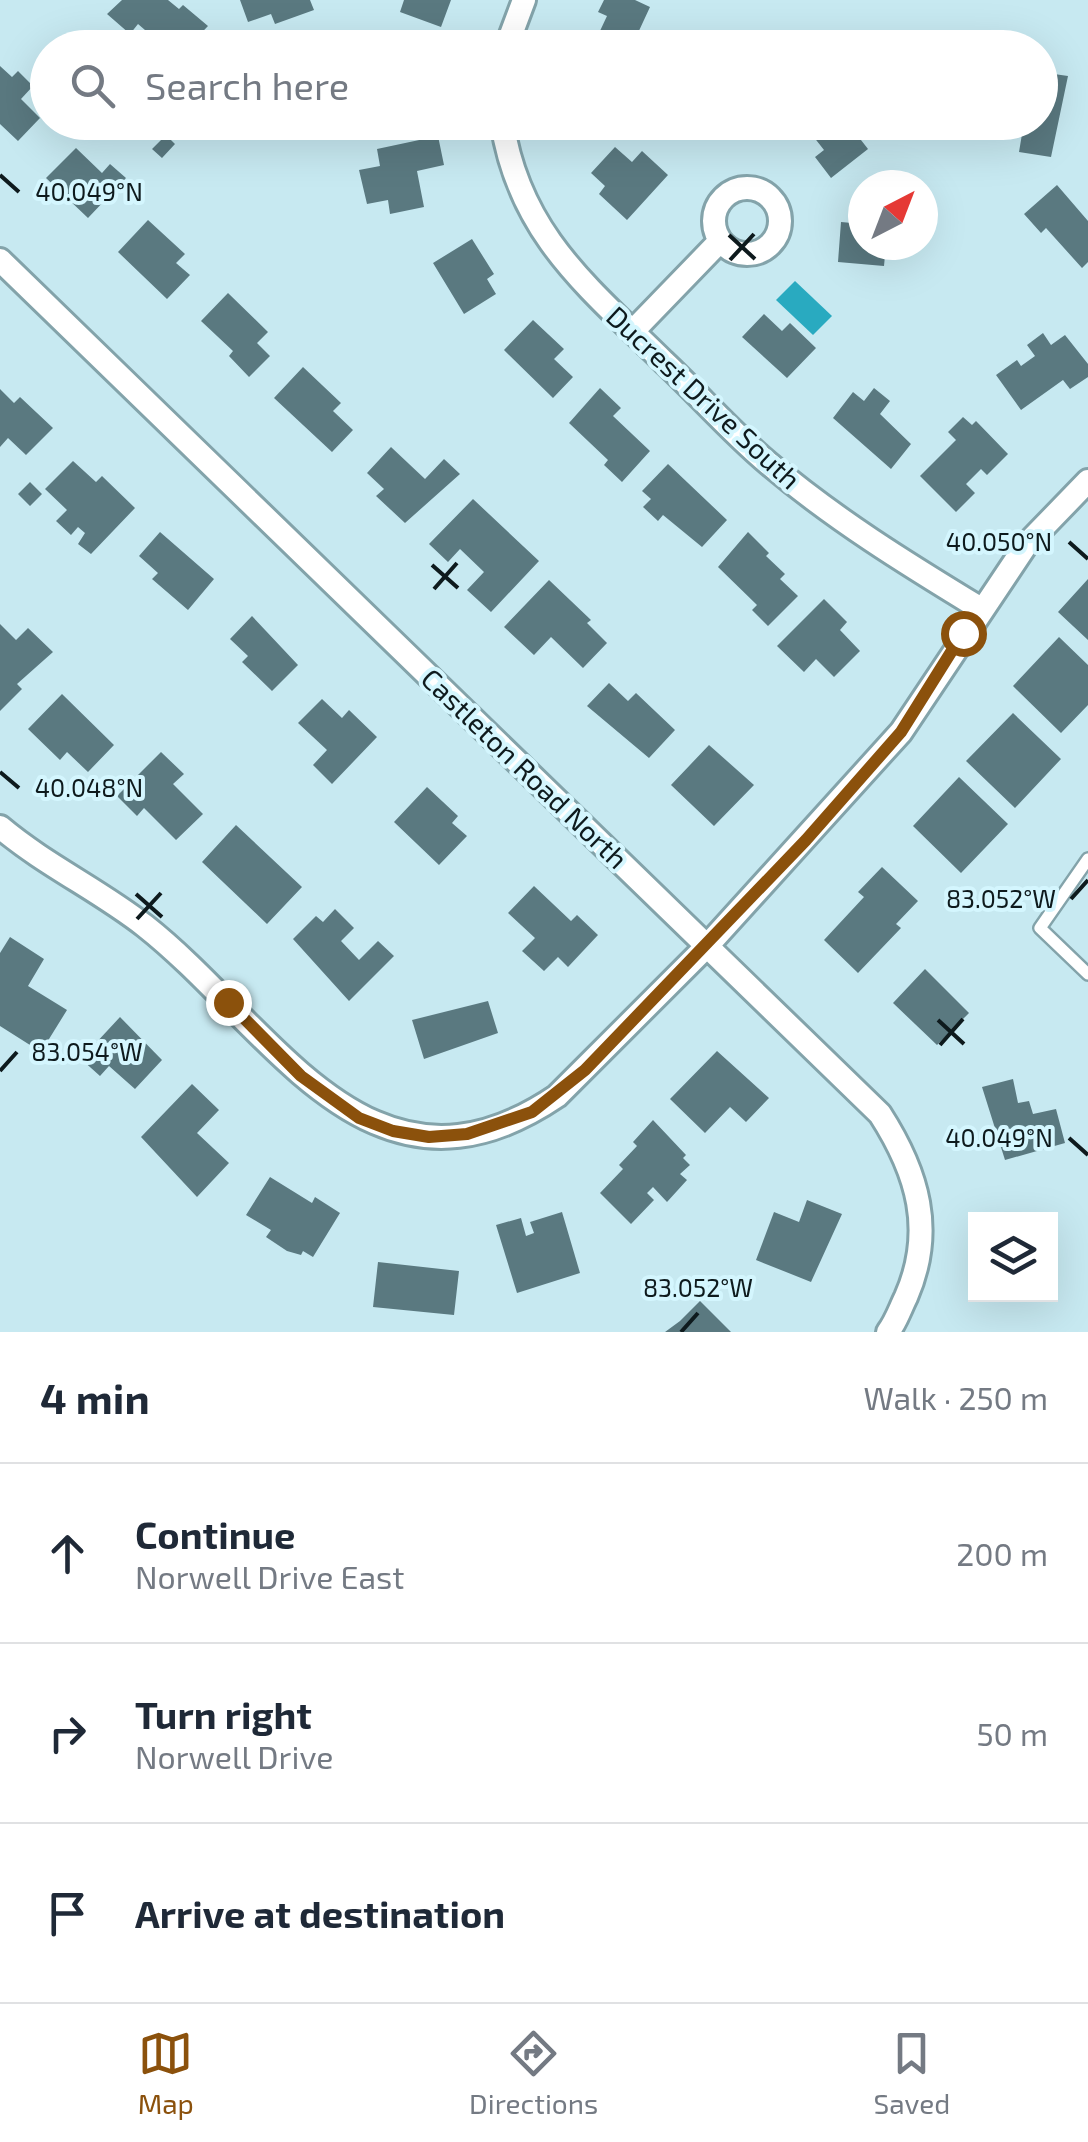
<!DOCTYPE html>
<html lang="en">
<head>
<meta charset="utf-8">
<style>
	body { margin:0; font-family:"Exo 2",sans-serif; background:#f2f2f3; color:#1f2937 }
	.controls { position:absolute; right:30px; bottom:30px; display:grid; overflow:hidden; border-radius:0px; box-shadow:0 10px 40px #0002 }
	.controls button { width:90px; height:90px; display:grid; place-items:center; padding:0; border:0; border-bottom:2px solid #e0e1e3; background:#fff; color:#1f2937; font:50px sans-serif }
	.compass { position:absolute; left:848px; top:170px; width:90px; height:90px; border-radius:50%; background:#fff; box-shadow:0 10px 40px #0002; rotate:42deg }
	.stop { position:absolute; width:30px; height:30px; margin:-22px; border:8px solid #8b510c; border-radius:50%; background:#fff }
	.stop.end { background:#8b510c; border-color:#fff; box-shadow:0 2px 10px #0008 }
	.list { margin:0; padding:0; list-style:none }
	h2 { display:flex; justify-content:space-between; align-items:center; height:130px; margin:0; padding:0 40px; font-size:42px }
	h2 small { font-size:32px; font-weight:400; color:#747a83 }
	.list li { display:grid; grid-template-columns:65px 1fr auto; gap:30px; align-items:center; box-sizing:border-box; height:180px; padding:0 40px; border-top:2px solid #e0e1e3 }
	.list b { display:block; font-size:38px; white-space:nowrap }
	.list p { margin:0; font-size:32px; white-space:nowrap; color:#747a83 }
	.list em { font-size:32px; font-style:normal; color:#747a83 }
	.icon { flex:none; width:55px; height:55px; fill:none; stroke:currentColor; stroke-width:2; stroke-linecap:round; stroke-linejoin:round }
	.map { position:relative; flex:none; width:1088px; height:1332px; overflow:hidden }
	.search { position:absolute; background:#fff; box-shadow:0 10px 40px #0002; left:30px; right:30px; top:30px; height:110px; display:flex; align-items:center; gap:25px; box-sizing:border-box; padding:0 35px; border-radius:55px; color:#747a83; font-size:38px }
	.sheet { height:670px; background:#fff }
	nav { display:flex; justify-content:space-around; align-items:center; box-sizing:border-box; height:140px; border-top:2px solid #e0e1e3; background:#fff; font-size:28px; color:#747a83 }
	nav a { display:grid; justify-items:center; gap:5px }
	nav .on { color:#8b510c }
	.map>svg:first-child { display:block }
</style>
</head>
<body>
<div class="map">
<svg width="1088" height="1332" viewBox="0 0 1088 1332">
	<rect width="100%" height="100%" fill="#c7e9f1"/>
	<path fill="#29aac0" d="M795,281l37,35 -19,19 -37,-35z"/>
	<path fill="#5a7980" d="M122,0h46l11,9 4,-4 25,21 -21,22h-21l-28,-24 -8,10 -23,-20z
		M240,0h70l4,10 -39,14 -4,-10 -23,8z
		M404,0h47l-10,27 -41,-15z
		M604,0h31l15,7 -19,41h-39l15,-32 -9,-4z
		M0,66l12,11 6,-6 15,15 -12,13 19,19 -22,23 -18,-17z
		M1040,72l28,4 -17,81 -32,-5 5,-30h16z
		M802,122h45l21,27 -37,29 -16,-21 9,-7z
		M166,135l9,9 -13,14 -10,-9z
		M438,136l6,29 -27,6 7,36 -34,7 -2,-14 -21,4 -8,-34 21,-4 -3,-17z
		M615,147l17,15 10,-11 26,24 -41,45 -28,-26 6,-8 -14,-13z
		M76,148l26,25 8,-9 16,14 -38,40 -42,-40z
		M1057,185l31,36v41l-6,6 -36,-40 -5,5 -17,-19z
		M854,203l9,1v41h23l-2,21 -46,-4 3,-40 11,1z
		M148,220l37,34 -9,9 14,12 -23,24 -49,-47z
		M472,239l22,35 -7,5 9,15 -32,20 -31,-51z
		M228,293l40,39 -11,11 13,13 -21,21 -20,-21 4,-5 -32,-30z
		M764,314l18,17 8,-8 26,25 -29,30 -45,-41z
		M533,320l31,29 -10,10 19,18 -20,21 -49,-48z
		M1043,333l8,12 14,-10 23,29v13l-18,12 -7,-9 -42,30 -25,-35 21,-15 4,6 14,-10 -8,-11z
		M303,367l38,36 -8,8 20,19 -21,22 -58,-54z
		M600,388l21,20 -8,8 37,35 -28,31 -18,-17 4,-5 -39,-37z
		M874,388l16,13 -10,13 31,30 -20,25 -58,-51 20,-26 11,9z
		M0,389l14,14 6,-6 33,31 -27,27 -18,-17 -8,9z
		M963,417l9,8 4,-4 32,33 -21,21 -6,-6 -15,15 9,9 -19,19 -36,-36 36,-36 -8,-8z
		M391,447l34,32 19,-20 16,15 -55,49 -29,-27 8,-7 -17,-16z
		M73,461l23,21 6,-6 33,32 -44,46 -13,-10 7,-11 -7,-6 -7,8 -15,-14 11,-11 -22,-21z
		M668,464l59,56 -25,27 -39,-32 -5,6 -15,-14 8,-8 -9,-8z
		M30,482l12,12 -12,12 -12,-12z
		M473,499l66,62 -48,51 -24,-22 17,-18 -24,-23 -12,13 -19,-18z
		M160,532l54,47 -26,31 -36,-31 6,-6 -19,-17z
		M748,532l21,21 -3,3 19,18 -5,5 18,17 -30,30 -16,-16 5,-5 -39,-38z
		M1088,579v61l-30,-28z
		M549,580l42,40 -4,3 20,20 -24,25 -32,-31 -17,18 -30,-28z
		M824,599l23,23 -7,8 20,21 -26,26 -18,-18 -12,13 -27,-26z
		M252,616l46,49 -26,26 -30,-29 6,-6 -18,-17z
		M0,624l16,16 12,-12 25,24 -36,32 5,5 -22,22z
		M1059,637l29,28v40l-27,28 -48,-47z
		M609,683l19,18 8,-8 39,37 -26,28 -62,-52z
		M62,694l52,51 -26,27 -21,-20 -7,8 -32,-31z
		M322,699l20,19 7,-8 28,27 -45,47 -19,-19 14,-15 -29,-27z
		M1013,713l48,46 -46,49 -49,-47z
		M709,745l45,40 -40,41 -43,-41z
		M161,752l23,22 -11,10 30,30 -27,26 -32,-32 -7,8 -20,-20z
		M959,777l49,47 -47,49 -48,-47z
		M427,787l31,29 -6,7 15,13 -28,29 -45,-43z
		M236,825l66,62 -35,37 -65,-62z
		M882,867l36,34 -22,23 5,4 -43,45 -34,-33 40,-43 -6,-5z
		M534,886l37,35 6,-6 21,20 -30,32 -10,-10 -14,14 -22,-20 13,-13 -27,-25z
		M335,909l19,19 -13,13 18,19 19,-19 16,15 -45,45 -56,-62 23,-23 7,6z
		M10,937l34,22 -16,27 39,24 -26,42 -41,-26v-73z
		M925,969l44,44 -32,32 -44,-42z
		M488,1001l10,32 -74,26 -12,-39z
		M120,1017l42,43 -27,29 -26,-23 -9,10 -19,-17z
		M717,1051l52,47 -23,24 -16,-15 -25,26 -35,-34z
		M1013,1079l5,24 11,-2 4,13 23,-5 9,34 -60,17 -23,-73z
		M192,1084l27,26 -22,23 32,30 -32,34 -56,-60z
		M653,1120l33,35 -3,3 7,7 -10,9 7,6 -20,22 -14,-15 -6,6 7,7 -23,24 -31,-31 23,-24 -4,-4 18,-19 -4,-4z
		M270,1177l42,26 3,-6 25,16 -27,44 -10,-6 -2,4 -14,-4 -21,-14 5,-7 -25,-15z
		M807,1200l35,14 -31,68 -55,-22 18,-48 25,10z
		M562,1212l18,61 -63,20 -21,-68 25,-7 5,18 8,-3 -4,-11z
		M378,1262l81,9 -5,44 -81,-8z
		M700,1301l31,31h-66l15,-11z"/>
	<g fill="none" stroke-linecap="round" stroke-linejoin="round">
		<defs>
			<path id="lane" d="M1088,859l-48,69 48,46"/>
			<path id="street" d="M506,48l18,-48
				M502,122c17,112 86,165 162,240 35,33 67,70 104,101 66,56 139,101 213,146
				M714 221a33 33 0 1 1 66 0a33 33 0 1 1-66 0Z
				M0,260l880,854c38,59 55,117 26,183 -6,12 -10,25 -18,35
				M633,331l87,-90
				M0,827c45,38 99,63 145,99 127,100 226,296 412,170l150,-150 194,-214 125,-187 62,-64"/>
		</defs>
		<use href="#lane" stroke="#83a3aa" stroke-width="16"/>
		<use href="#street" stroke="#83a3aa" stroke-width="28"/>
		<use href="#lane" stroke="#fff" stroke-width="11"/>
		<use href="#street" stroke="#fff" stroke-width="22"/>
	</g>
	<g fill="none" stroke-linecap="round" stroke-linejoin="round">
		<path stroke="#8b510c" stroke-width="12" d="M228,1002l73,74 58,42 34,13 36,6 38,-3 65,-22 53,-42 221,-230 95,-108 62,-99"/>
	</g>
	<path fill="none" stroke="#0e1a1d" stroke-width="4" d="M0,175l19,17M729,235l26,24M730,260l24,-26M1069,542l19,17M432,565l26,23M434,589l23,-26M0,772l19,16M136,894l26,23M1071,899l17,-19M137,919l24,-26M938,1020l26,24M940,1045l23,-26M0,1071l17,-19M1069,1138l19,17M681,1332l17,-19"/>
	<g text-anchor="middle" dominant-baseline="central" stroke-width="8" stroke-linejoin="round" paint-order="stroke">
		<g font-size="28" fill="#0e1a1d" stroke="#d4f6fe">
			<text transform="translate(704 397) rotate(43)">Ducrest Drive South</text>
			<text transform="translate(525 768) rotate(44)">Castleton Road North</text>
		</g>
	</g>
	<g font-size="25" text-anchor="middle" fill="#0e1a1d" stroke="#d4f6fe" stroke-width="8" stroke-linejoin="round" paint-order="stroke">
		<text x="89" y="201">40.049°N</text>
		<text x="999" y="551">40.050°N</text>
		<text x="89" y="797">40.048°N</text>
		<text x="1001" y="908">83.052°W</text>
		<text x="87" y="1061">83.054°W</text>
		<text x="999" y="1147">40.049°N</text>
		<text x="698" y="1297">83.052°W</text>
	</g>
</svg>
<div class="controls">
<button><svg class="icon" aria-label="layers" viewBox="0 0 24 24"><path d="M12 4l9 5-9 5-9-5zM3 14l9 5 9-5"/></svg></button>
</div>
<svg class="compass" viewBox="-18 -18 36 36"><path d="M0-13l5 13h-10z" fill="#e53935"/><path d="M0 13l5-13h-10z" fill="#747a83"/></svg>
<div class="stop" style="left:963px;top:633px"></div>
<div class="stop end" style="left:228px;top:1002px"></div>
<div class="search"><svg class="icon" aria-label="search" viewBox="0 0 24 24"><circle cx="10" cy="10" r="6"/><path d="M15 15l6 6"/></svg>Search here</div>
</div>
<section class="sheet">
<h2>4 min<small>Walk · 250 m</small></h2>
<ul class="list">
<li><svg class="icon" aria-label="ahead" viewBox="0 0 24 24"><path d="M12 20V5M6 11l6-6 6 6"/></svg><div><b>Continue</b><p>Norwell Drive East</p></div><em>200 m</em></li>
<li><svg class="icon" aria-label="right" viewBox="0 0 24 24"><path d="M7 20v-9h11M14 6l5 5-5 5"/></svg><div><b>Turn right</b><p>Norwell Drive</p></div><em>50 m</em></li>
<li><svg class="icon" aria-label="arrive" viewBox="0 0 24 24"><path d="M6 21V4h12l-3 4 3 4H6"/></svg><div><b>Arrive at destination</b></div></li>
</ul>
</section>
<nav>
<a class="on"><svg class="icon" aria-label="map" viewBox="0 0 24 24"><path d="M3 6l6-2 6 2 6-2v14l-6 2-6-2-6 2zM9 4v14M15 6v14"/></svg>Map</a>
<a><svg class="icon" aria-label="directions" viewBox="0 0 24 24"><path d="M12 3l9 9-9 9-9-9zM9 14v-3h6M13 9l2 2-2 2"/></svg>Directions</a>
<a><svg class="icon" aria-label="saved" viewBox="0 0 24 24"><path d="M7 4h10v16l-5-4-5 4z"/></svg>Saved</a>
</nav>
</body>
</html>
